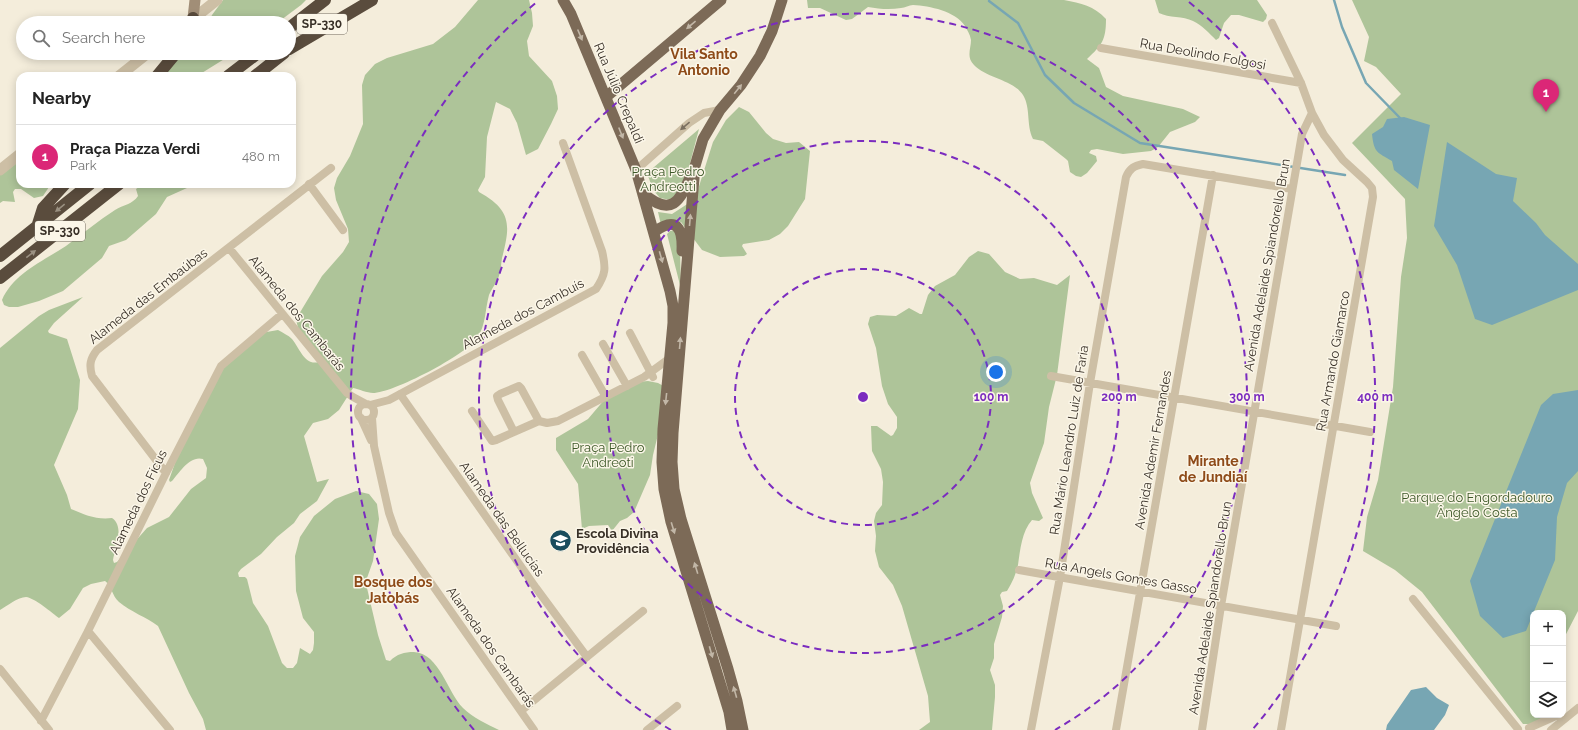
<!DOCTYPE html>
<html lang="en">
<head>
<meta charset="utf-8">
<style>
	body { margin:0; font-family:Raleway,sans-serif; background:#f6f6f6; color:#222 }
	.controls { position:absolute; right:12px; bottom:12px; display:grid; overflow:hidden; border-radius:8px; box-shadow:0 2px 10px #0003 }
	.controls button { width:36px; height:36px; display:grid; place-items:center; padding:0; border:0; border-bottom:1px solid #e0e0e0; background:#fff; color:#222; font:20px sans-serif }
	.you { position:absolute; left:996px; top:372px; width:14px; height:14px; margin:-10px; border:3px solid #fff; border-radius:50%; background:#1a73e8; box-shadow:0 0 0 6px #1a73e833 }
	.badge { display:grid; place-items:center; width:26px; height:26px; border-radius:50%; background:#db2777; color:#fff; font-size:13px; font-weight:700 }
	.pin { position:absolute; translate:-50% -33px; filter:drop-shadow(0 1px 2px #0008) }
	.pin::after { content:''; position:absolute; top:21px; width:14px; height:12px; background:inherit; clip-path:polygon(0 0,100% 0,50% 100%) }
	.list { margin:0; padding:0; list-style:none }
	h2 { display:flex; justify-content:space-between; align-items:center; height:52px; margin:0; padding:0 16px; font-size:17px }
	h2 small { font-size:13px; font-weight:400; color:#767676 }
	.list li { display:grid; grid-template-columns:26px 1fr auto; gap:12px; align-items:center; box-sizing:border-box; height:64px; padding:0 16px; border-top:1px solid #e0e0e0 }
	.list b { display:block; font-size:15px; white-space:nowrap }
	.list p { margin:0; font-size:13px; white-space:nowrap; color:#767676 }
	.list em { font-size:13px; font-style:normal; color:#767676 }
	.icon { flex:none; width:22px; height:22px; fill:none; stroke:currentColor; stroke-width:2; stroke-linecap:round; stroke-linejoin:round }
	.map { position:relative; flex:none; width:1578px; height:730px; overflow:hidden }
	.search { position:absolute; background:#fff; box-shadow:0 2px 10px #0003; left:16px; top:16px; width:280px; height:44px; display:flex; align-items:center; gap:10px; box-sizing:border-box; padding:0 14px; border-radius:22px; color:#767676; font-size:15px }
	.panel { position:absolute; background:#fff; box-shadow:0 2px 10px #0003; left:16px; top:72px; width:280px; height:116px; border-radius:12px }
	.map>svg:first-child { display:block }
</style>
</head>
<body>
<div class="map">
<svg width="1578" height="730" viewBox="0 0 1578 730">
	<rect width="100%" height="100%" fill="#f4eddb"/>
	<path fill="#aec499" d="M223,0h83l-5,5 -24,18h-69l4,-8z
		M478,0h51l3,13 1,13 -6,15 2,15 23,25 5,15 1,13 -7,15 -13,25 -12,6 -9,-32 -7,-14 -14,-7 -9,35 -2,40 -7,13 1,2c32,18 32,32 23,66 -1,6 -1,12 -3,18 -2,6 -7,12 -10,19 -4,14 -3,31 -12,43 -11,17 -84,55 -104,55 -6,0 -14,-4 -20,-5l-14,22 -11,9 -15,4 -9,13 13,46 12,-3 -12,22 -17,13 -6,9 -17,14 -16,17 -20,15 -3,4 1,4h6l2,2 6,24 15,23 14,37 5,5h6l4,-5 3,-15 10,6 3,-4 1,-7v-11l-11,-14 -7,-27 -1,-35 5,-19 14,-21 21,-17 21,-8 13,3 8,10 2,15 -6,42 -6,17v10l11,47 8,25 4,1c7,-7 14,-9 24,-9 26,2 33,40 49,56 10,10 24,16 36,22h-293l-3,-11 -14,-26 -31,-67c-12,-9 -27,-14 -39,-24 -7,-6 -7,-16 -14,-21l-14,3 -8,4 -13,21 -11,9c-7,-5 -24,-20 -33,-21 -8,0 -19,9 -26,13v-262l39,-32 10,-6 34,-13 -29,26 -6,8 1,2 18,6 13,41 -2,29 -24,56 13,30 4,14c14,6 26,11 41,9 13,9 3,30 1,42l1,3 3,-1 30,-34 22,-11 22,-28 15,-11 1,-10 -4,-9c-13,-4 -24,14 -31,22l-2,1 -1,-2 18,-51 33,-58 41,-38 17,-3c5,3 10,5 14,9 8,10 13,27 27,23l-21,-34 -2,-9 26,-43 21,-24 6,-10 -1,-13 -12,-29 -2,-12 3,-10 13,-22 13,-32 -1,-39 3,-10 10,-11 12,-6 46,-14 22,-17z
		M807,0h257c17,3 30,6 42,19 0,21 -4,26 -19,40l12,9 7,19 17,9 60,13 17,8 -5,5 -25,10 -12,15 -7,4 -28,3 -26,-5 -6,1 -2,3 7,3 1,5 -10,12 -6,4 -5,-1 -6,-4 -2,-11 -2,-2 -23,-18 -10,-2c-7,-14 -2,-31 -10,-44 -9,-15 -37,-17 -49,-30 -8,-8 -3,-16 -3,-25 -1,-6 -4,-10 -6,-14 -10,-15 -35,-20 -52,-21 -4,0 -8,3 -12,3 -11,2 -22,1 -33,-1l-16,12 -6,1 -26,-12h-12z
		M1155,0h102l10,15 -1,4 -3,3 -24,-7h-8l-7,8 -5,15 -3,2c-7,-7 -14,-15 -23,-19 -10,-5 -24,-3 -34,-8z
		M1352,0h226v611l-15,29v-27h-30v102h14l-15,9h-9l-101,-132 -27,-22 -32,-19 4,-34 11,-37 15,-93 8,-110 6,-39 -2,-39 -53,-56 49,-49 -25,-27 -12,-6 5,-24z
		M182,53l2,1v-1h50l-37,23h-38z
		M739,107l10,5 17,21 7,6 13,4 13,-1 11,9 -5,48 -17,27 -8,8 -11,6 -26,4 -1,2 5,8 -3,2 -24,1 -18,-7 -21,-28 -7,-1 -13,4 -3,-13 14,2 23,-15 18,-57 13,-22z
		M699,129l-15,57 -13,14 -11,-2 -7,-8 -6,-17z
		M20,161v23h31l-8,12 -9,2 -13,-9h-6l-2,3 2,10 -12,-1 -3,2v-29z
		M143,184h42l2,4 -20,9 -11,17 -30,26 -17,6 -7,12 -39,33 -24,10 -21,6h-9l-5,-2 -2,-5c11,-26 41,-39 64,-54 16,-12 32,-25 49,-36 8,-5 18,-6 23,-14l-2,-7z
		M676,230l4,18 1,41 -14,-55 3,-3z
		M978,251l11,3 16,18 15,7 14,-1 23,7 13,-10 -13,100 -8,32 -5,36 -14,40 2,10 11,25 -4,3 -7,-1c-10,11 -12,30 -14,45 -2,9 -6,18 -11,26l-5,1 -2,3 3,11 -1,11 -8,27v14l-4,12 5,15v12l-3,33h-73l11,-8 -2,-26 -26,-90 -9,-21 -14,-18 -4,-16 1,-15 -2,-15 2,-8 6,-8 1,-23 -2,-13 -9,-18 -1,-25h6l14,10 2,-1 4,-7v-11l-9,-13 -6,-18 -6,-38 -8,-24 2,-7 7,-2 19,1 13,-8 11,6h2l6,-19 7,-9 20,-11 14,-18z
		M648,381l10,2 11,6 -16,66 -3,20 -16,37 -7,6 -7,3 -8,10 -4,-6 -19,1 -7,3 -4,-45 -22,-34v-12l32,-19 17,-20 32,-17z"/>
	<path fill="#77a6b3" d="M1404,117l26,8 -12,64 -24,-19 -2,-9c-15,-9 -18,-8 -20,-27l11,-7 4,-8z
		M1447,142l49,32 21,4 -4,23 23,22 9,12 33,29v26l-86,35 -17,-6 -18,-54 -23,-39z
		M1578,390v81l-11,12 -10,34 -2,43 -29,71 -23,7 -23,-22 -10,-35 71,-176 12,-11z
		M1426,687l11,11 12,7 -4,10 -11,15h-48l1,-5 24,-35z"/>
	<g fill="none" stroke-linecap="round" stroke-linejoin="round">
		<path stroke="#77a6b3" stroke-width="2.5" d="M1334,0l8,27 24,56 35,36
			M989,1l29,22 27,52 29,28 66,40 205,32"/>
		<path stroke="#cdbfa5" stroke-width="8" d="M1272,23l29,60 11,30 12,22 19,25 24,22 5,6 1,9 -92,533
			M1101,48l200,35
			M636,170l53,-47 15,-10 16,-3
			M309,184l34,46
			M229,248l118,145 6,4 13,7
			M630,333l23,44
			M603,344l24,42
			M582,355l24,42
			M1051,376l319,56
			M400,394l136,194 51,69
			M358 412a8 8 0 1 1 16 0a8 8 0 1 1-16 0Z
			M370,405l19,-5 207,-111c10,-15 10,-21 6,-38l-39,-108
			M472,411l20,30 4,-1 43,-19
			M361,418l10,22
			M372,418l2,28 15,67 7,20 138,197
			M514,432l-16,-32 -1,-4 3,-2 19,-8 2,2 18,33 8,2 11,-2 86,-44 26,-19
			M166,473l-74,-97c-3,-11 -2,-17 5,-26l234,-182
			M1019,570l317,56
			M1413,599l105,130
			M88,631l82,99
			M0,669l49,61
			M521,711l122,-100
			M41,721l47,-90 78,-158 55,-107 61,-52
			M1529,728l29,-13
			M647,730l30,-24
			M1031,730l29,-153 30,-194 36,-206c4,-9 8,-11 17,-13l149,25
			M1116,730l97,-555
			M1202,730l19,-124 81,-472 10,-21
			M1551,730l27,-22"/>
		<path stroke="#cdbfa5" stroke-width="11" d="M188,23l29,-23
			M119,76l29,-23
			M0,170l20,-16"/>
		<path stroke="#a18e77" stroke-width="11" d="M193,18l2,-18"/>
		<path stroke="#7c6a57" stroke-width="11" d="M563,0l8,14 65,156 34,121 3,15v17l-10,106 -1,33 2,27 7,33 58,190 3,18
			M606,97l115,-97
			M644,194c27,23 36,8 47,-19
			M654,232c22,-16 29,-5 28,19
			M743,730l-6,-29 -9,-32 -47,-150 -7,-30 -2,-27 1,-29 22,-267 8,-27 17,-29 21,-25 19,-29 12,-25 10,-31"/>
		<path stroke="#5a4c3d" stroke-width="12" d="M192,23l1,-5
			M289,28l36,-28
			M289,49l83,-49
			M157,76l19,-23
			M228,76l30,-23
			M255,76l29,-23
			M37,227l6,-19 22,-24
			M0,256l90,-72
			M0,278l119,-94"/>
	</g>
	<defs><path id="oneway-solid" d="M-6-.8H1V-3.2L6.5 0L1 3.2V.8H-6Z"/></defs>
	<g fill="#c2b7a7">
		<use href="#oneway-solid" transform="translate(691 25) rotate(140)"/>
		<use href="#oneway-solid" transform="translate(580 35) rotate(67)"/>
		<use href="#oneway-solid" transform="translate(738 89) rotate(-51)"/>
		<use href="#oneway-solid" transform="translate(621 133) rotate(68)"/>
		<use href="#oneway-solid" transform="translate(690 220) rotate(-85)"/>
		<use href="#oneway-solid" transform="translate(661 257) rotate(74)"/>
		<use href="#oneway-solid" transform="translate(680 343) rotate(-85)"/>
		<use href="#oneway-solid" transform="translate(666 399) rotate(96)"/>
		<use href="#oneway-solid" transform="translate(673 528) rotate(73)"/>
		<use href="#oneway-solid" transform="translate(696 568) rotate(-107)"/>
		<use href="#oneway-solid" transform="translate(711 652) rotate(74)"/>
		<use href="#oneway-solid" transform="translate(735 692) rotate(-106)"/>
	</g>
	<use fill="#7b7060" href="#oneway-solid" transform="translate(685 126) rotate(140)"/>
	<g fill="#9a9081">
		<use href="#oneway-solid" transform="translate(60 208) rotate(141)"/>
		<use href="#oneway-solid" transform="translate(31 254) rotate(-38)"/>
	</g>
	<g fill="none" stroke="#7b2cbf" stroke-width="2" stroke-dasharray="7 5">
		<circle cx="863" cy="397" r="128"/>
		<circle cx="863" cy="397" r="256"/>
		<path d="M671 730A384 384 0 1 1 1055 730"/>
		<path d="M474 730A512 512 0 0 1 537 2M1189 2A512 512 0 0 1 1252 730"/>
	</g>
	<defs>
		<symbol id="school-disc" viewBox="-11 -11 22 22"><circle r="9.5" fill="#194c5d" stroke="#fbf6e8"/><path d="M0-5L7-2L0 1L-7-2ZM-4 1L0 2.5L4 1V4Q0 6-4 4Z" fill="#fff"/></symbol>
	</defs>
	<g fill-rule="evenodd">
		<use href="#school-disc" x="548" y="528" width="25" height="25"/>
	</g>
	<g text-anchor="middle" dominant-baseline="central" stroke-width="3" stroke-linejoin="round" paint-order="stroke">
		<g fill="#fbf6e8" stroke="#726b61" stroke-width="1">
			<rect x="297" y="14" width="50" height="20" rx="3"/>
			<rect x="35" y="221" width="50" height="20" rx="3"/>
		</g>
		<g font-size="12" font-weight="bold" fill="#383027">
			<text x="322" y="24">SP-330</text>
			<text x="60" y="231">SP-330</text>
		</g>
		<g font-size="13" fill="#383027" stroke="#fbf6e8">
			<text transform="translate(1203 54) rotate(10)">Rua Deolindo Folgosi</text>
			<text transform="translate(619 93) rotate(67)">Rua Júlio Crepaldi</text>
			<text transform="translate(1267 265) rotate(-80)">Avenida Adelaide Spiandorello Brun</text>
			<text transform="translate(148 296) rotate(-38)">Alameda das Embaúbas</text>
			<text transform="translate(297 313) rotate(51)">Alameda dos Cambarás</text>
			<text transform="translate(523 314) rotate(-28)">Alameda dos Cambuís</text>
			<text transform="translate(1333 361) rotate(-80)">Rua Armando Giamarco</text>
			<text transform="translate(1069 440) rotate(-81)">Rua Mário Leandro Luiz de Faria</text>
			<text transform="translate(1153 450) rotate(-80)">Avenida Ademir Fernandes</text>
			<text transform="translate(138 502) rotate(-64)">Alameda dos Fícus</text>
			<text transform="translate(502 519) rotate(55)">Alameda das Bellucías</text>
			<text transform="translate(1121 576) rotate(10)">Rua Angels Gomes Gasso</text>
			<text transform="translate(1210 608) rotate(-81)">Avenida Adelaide Spiandorello Brun</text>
			<text transform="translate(491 647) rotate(55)">Alameda dos Cambarás</text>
		</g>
		<g font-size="13" fill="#3e5929" stroke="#fbf6e8">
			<text x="668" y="171">Praça Pedro<tspan x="668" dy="15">Andreotti</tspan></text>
			<text x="608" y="447">Praça Pedro<tspan x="608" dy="15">Andreoti</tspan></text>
			<text x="1477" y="497">Parque do Engordadouro<tspan x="1477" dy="15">Ângelo Costa</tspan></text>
		</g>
		<g font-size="13" font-weight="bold" fill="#383027" stroke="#fbf6e8" text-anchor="start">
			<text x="576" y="533">Escola Divina<tspan x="576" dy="15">Providência</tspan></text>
		</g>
		<g font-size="14" font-weight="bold" fill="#8e4b19" stroke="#fbf6e8">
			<text x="704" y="54">Vila Santo<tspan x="704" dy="16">Antonio</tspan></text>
			<text x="1213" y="461">Mirante<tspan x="1213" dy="16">de Jundiaí</tspan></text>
			<text x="393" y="582">Bosque dos<tspan x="393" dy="16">Jatobás</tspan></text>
		</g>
	</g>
	<circle cx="863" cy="397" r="6" fill="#7b2cbf" stroke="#fbf6e8" stroke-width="2"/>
	<g font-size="12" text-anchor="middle" font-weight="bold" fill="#7b2cbf" stroke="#fbf6e8" stroke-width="3" stroke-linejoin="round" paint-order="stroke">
		<text x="991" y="401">100 m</text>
		<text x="1119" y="401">200 m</text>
		<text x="1247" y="401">300 m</text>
		<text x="1375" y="401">400 m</text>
	</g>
</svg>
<div class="controls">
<button>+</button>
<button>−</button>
<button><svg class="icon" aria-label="layers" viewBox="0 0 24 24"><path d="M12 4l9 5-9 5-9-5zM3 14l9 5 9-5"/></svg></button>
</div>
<div class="you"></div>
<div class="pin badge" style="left:1546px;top:112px">1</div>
<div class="search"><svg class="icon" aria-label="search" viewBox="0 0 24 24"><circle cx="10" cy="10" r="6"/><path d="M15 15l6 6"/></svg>Search here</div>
<section class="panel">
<h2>Nearby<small></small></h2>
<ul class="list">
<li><span class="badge">1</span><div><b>Praça Piazza Verdi</b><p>Park</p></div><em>480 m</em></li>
</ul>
</section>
</div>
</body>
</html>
